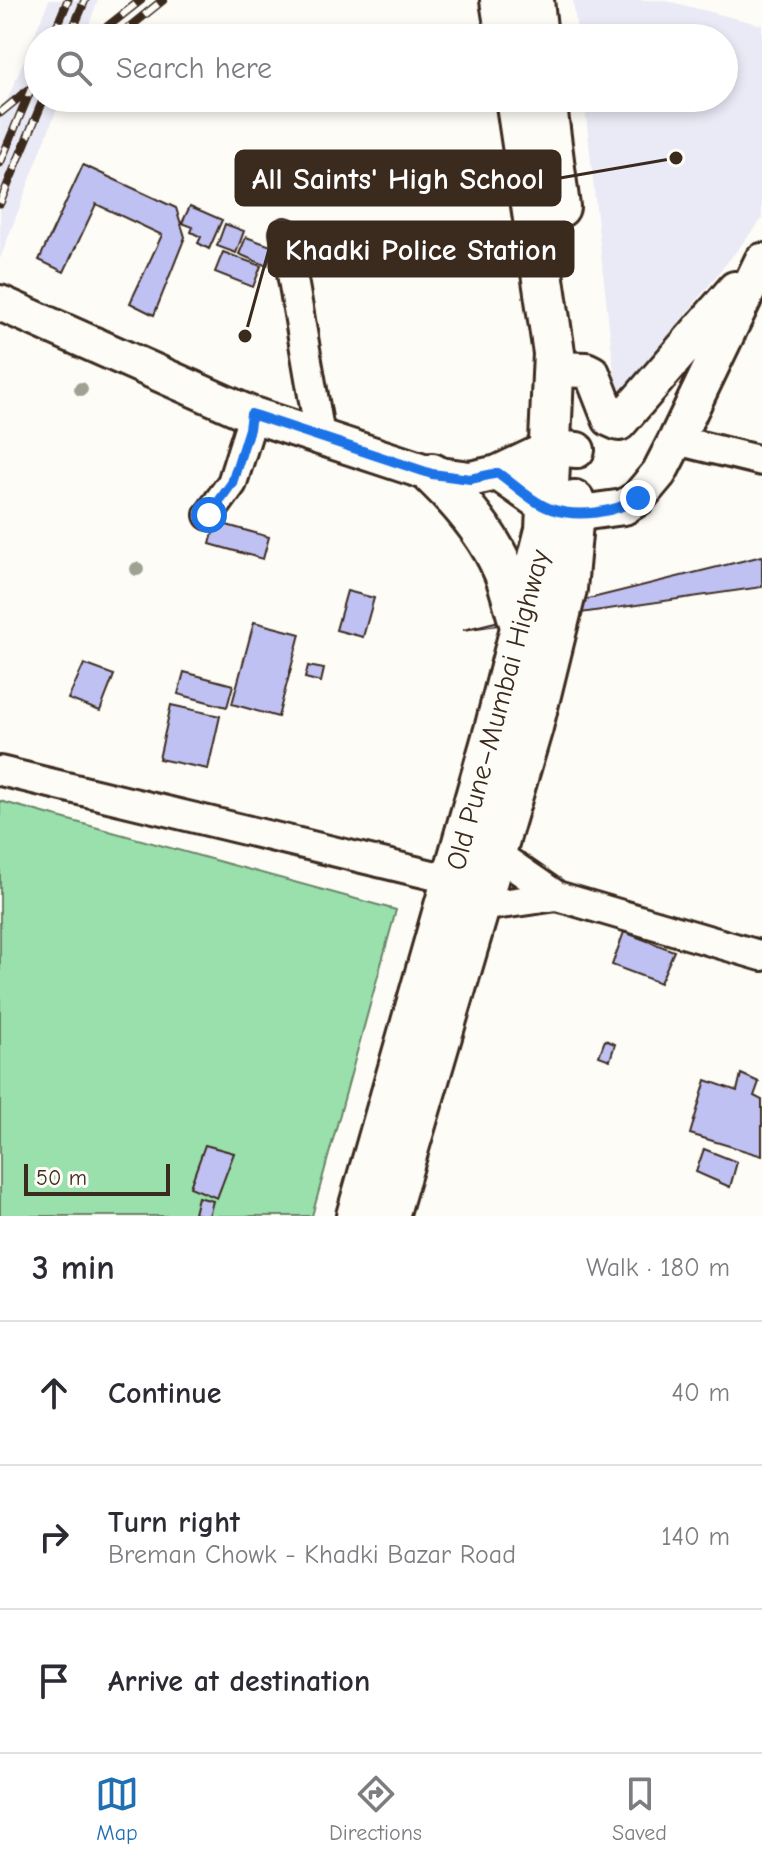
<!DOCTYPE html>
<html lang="en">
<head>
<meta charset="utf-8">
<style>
	body { margin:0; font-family:"Comic Neue",sans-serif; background:#f7f7f7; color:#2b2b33 }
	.scale { position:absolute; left:24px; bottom:20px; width:146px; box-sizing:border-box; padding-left:8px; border:4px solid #3b2a1e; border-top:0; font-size:22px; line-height:28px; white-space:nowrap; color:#3b2a1e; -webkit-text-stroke:6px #fdfcf7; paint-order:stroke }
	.stop { position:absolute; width:24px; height:24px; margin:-18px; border:6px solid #1a73e8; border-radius:50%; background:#fff }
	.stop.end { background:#1a73e8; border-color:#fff; box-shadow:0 2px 8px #0008 }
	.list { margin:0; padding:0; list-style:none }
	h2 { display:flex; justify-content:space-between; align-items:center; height:104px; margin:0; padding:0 32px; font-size:34px }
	h2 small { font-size:26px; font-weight:400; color:#7c7c81 }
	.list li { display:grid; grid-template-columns:52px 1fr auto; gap:24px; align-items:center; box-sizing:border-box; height:144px; padding:0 32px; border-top:2px solid #e1e1e2 }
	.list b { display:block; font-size:30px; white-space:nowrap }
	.list p { margin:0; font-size:26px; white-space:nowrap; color:#7c7c81 }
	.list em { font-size:26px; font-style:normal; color:#7c7c81 }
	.icon { flex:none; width:44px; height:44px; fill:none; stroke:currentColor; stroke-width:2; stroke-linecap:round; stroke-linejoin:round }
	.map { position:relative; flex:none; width:762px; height:1216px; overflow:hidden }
	.search { position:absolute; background:#fff; box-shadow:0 4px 12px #0003; left:24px; right:24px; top:24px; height:88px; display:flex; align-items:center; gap:20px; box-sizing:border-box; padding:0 28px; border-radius:44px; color:#7c7c81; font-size:30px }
	.sheet { height:536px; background:#fff }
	nav { display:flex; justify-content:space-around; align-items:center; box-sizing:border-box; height:112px; border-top:2px solid #e1e1e2; background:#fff; font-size:22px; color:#7c7c81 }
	nav a { display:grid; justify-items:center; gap:4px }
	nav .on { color:#1f6fb2 }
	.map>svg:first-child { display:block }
</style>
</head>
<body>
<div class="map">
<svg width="762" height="1216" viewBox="0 0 762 1216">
	<rect width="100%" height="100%" fill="#fdfcf7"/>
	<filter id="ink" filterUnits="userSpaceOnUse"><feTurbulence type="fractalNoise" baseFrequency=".0125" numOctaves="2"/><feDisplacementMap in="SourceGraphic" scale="16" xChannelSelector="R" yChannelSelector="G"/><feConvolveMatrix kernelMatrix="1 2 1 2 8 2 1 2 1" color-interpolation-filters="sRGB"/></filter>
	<g filter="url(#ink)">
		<path fill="#eaeaf6" d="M49,0h49l-14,38h-46v60h23l-61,161v-142z
			M573,0h90l99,25v194l-145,181 -33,-302h140v-60h-146z"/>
		<path fill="#99e0ad" stroke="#6a8566" stroke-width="2" d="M0,801l396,109 -84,306h-312z"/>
		<path fill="#bfc1f3" stroke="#3b2a1e" stroke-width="2" d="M83,165l93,43 9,29 -31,78 -24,-12 32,-68 -66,-31 -32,68 -25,-12z
			M190,206l32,14 -13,29 -11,-6 3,-6 -10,-5 2,-5 -11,-4z
			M225,224l19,7 -8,22 -19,-7z
			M246,237l28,10 -7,19 -28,-12z
			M223,252l38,14 -8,21 -38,-15z
			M216,522l53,15 -6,22 -53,-15z
			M762,556v31l-299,43z
			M347,591l27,7 -11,39 -27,-7z
			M254,622l46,12 -22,83 -46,-13z
			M84,664l30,11 -14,36 -32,-12z
			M308,666l16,3 -3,13 -16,-4z
			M184,672l49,13 -6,22 -49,-13z
			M171,705l49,11 -12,53 -49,-10z
			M624,932l50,19 -14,32 -48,-18z
			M605,1040l10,4 -5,16 -11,-4z
			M741,1074l18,8 -5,14 8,4v56l-72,-22 16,-54 31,11z
			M205,1145l29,8 -17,45 -27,-11z
			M704,1149l33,13 -7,25 -34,-15z
			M198,1197l15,4 -4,15 -15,-2z"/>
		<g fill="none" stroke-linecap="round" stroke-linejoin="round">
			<defs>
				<path id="minor" d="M285,233l35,203
					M676,440l86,21
					M209,515l23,-32 17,-54 2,-15
					M0,771l453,109
					M495,853l62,43
					M480,907l77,-11 205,60"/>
				<path id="major" d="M0,303l250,111 182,60 38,5 28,-6 53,-25 26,2
					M554,369l32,1 6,3 18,46 9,4 116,-134
					M498,473l51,36 24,5 51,-7 14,-9 21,-25 17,-33 86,-179"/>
				<path id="highway" d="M501,0l6,38
					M533,0l4,38
					M545,98l14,109
					M432,474c29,28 56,59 72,97 7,17 11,37 17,55
					M357,1216l138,-486 51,-200 8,-177 -38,-255
					M388,1216l144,-489 34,-138 8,-88"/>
			</defs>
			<use href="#minor" stroke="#3b2a1e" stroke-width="34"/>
			<use href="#major" stroke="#3b2a1e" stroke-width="40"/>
			<use href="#highway" stroke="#3b2a1e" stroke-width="46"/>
			<use href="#minor" stroke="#fdfcf7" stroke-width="28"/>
			<use href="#major" stroke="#fdfcf7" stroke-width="34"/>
			<use href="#highway" stroke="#fdfcf7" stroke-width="40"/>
			<defs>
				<path id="rail" d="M52,38l16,-38
					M69,38l16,-38
					M93,38l48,-38
					M116,38l47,-38
					M0,113l28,-23
					M0,163l38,-91
					M0,203l44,-105"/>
			</defs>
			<use href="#rail" stroke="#3b2a1e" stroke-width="9"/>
			<use href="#rail" stroke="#fdfcf7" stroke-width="6" stroke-dasharray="18" stroke-linecap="butt"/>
		</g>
		<g fill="#9fa293">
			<circle cx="81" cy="389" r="7"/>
			<circle cx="137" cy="569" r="7"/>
		</g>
	</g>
	<g fill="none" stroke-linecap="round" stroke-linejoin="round" filter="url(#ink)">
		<path stroke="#1a73e8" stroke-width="10" d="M209,515l23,-32 17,-54 2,-15 181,60 38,5 28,-6c16,11 35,30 53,36 27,9 64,4 87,-11"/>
	</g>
	<g text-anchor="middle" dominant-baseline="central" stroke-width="6" stroke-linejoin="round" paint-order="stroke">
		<g font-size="28" fill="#3b2a1e" stroke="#fdfcf7">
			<text transform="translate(498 710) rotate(-75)">Old Pune–Mumbai Highway</text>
		</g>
	</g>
	<path fill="none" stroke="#3b2a1e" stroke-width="3" d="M676 158L560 178M245 336L269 249"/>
	<g fill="#3b2a1e" stroke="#fdfcf7" stroke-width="3">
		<circle cx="676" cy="158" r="8"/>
		<circle cx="245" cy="336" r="8"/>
	</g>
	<g fill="#3b2a1e" stroke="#3b2a1e" stroke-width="3">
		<rect x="236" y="151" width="324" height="54" rx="8"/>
		<rect x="269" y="222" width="304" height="54" rx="8"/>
	</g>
	<g font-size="30" text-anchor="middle" font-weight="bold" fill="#fff">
		<text x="398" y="189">All Saints' High School</text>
		<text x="421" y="260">Khadki Police Station</text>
	</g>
</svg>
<div class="scale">50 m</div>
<div class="stop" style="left:209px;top:515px"></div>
<div class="stop end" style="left:638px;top:498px"></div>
<div class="search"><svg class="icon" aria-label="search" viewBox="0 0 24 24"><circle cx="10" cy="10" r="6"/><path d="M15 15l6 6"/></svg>Search here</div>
</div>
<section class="sheet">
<h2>3 min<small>Walk · 180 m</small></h2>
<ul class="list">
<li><svg class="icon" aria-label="ahead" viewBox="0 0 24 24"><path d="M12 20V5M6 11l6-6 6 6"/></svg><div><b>Continue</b></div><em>40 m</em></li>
<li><svg class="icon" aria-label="right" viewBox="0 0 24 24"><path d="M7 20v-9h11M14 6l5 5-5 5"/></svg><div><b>Turn right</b><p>Breman Chowk - Khadki Bazar Road</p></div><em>140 m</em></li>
<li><svg class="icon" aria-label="arrive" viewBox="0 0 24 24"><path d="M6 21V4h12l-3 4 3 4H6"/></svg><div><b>Arrive at destination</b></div></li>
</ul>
</section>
<nav>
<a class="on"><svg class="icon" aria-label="map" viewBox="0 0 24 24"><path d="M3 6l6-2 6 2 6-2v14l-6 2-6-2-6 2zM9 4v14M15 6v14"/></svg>Map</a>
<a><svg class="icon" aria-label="directions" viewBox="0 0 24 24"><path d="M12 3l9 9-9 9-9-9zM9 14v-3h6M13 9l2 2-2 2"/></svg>Directions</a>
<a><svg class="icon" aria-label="saved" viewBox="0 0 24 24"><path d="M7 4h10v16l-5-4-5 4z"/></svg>Saved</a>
</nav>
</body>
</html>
